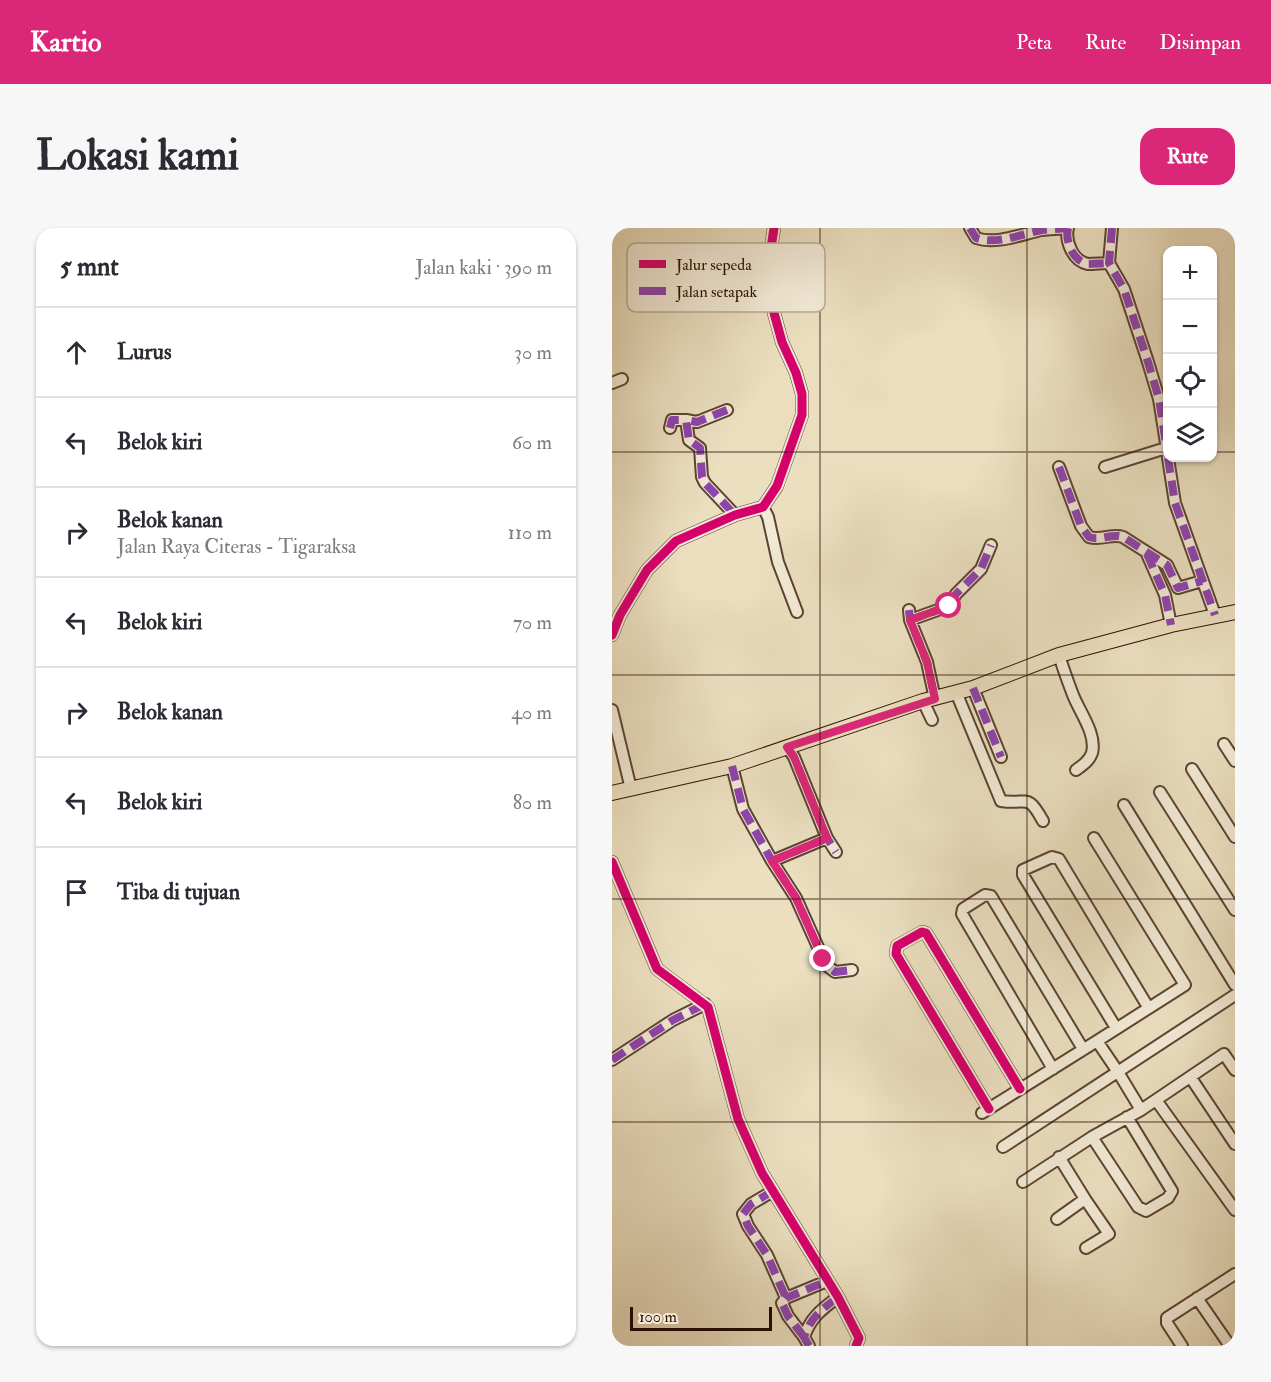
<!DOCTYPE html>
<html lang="id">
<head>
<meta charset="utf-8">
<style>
	body { margin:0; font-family:"IM FELL Double Pica",serif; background:#f7f7f7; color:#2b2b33 }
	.controls { position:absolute; right:18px; top:18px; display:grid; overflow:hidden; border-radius:12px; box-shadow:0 2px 4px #0004 }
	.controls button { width:54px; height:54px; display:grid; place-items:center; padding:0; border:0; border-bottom:2px solid #e1e1e2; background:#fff; color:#2b2b33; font:30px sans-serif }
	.scale { position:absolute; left:18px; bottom:15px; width:142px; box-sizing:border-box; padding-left:6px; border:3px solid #2c1001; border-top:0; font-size:16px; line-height:21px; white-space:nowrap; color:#2c1001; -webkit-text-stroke:4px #f2ead6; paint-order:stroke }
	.stop { position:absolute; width:18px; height:18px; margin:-14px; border:4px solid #db2777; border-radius:50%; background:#fff }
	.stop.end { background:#db2777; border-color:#fff; box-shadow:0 2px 6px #0008 }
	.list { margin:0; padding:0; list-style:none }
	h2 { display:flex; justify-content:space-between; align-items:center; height:78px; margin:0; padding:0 24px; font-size:26px }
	h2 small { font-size:20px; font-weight:400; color:#7c7c81 }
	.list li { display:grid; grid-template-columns:39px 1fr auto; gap:18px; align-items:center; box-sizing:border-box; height:90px; padding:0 24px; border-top:2px solid #e1e1e2 }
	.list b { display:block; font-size:22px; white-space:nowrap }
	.list p { margin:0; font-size:20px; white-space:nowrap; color:#7c7c81 }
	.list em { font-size:20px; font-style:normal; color:#7c7c81 }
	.icon { flex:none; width:33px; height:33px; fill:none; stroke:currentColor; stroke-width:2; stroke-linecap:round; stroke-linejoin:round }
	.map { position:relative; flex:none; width:623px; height:1118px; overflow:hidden; border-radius:18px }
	header { display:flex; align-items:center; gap:36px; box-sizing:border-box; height:84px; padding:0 30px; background:#db2777; color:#fff }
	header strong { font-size:28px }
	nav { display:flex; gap:33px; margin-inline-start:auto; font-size:21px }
	.intro { display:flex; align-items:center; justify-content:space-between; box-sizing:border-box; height:144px; padding:0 36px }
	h1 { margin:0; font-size:42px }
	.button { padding:15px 27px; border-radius:18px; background:#db2777; color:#fff; font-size:21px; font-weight:700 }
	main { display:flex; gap:36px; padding:0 36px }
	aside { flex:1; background:#fff; border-radius:18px; box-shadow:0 2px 4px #0004 }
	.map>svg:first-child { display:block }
</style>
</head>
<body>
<header>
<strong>Kartio</strong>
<nav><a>Peta</a><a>Rute</a><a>Disimpan</a></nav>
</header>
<div class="intro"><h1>Lokasi kami</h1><a class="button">Rute</a></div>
<main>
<aside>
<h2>5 mnt<small>Jalan kaki · 390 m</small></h2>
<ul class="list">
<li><svg class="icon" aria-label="ahead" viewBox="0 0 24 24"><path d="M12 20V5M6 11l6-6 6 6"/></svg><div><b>Lurus</b></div><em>30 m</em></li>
<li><svg class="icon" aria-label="left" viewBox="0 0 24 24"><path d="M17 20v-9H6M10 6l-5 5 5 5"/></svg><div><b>Belok kiri</b></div><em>60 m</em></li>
<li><svg class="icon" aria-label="right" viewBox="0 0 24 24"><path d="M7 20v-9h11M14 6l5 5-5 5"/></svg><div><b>Belok kanan</b><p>Jalan Raya Citeras - Tigaraksa</p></div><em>110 m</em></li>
<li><svg class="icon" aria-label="left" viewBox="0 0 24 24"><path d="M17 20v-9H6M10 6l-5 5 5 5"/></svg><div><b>Belok kiri</b></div><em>70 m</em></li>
<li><svg class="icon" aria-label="right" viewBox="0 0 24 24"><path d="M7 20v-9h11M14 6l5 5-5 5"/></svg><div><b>Belok kanan</b></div><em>40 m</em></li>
<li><svg class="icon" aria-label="left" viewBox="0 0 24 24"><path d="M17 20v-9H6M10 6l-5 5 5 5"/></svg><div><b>Belok kiri</b></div><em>80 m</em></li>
<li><svg class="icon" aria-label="arrive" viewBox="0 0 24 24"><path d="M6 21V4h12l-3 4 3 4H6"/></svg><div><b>Tiba di tujuan</b></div></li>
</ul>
</aside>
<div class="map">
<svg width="623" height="1118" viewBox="0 0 623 1118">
	<rect width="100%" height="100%" fill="#ebdfc0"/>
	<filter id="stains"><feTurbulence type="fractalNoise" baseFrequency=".00333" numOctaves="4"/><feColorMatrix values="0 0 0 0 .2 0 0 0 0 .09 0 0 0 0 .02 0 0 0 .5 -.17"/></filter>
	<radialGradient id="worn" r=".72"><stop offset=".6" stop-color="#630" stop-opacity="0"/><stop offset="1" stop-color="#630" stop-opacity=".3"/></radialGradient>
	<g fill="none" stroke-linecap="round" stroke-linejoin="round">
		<defs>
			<path id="minor" d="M358,0l6,10c20,7 46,-4 66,-8 8,-1 17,-1 25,-2
				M456,0c-3,12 4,33 20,36 7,0 14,-1 21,-1
				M500,0l-3,35 15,26 24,73 11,37 9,57
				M0,155l10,-4
				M115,182l-30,12 -11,-2 3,20 11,8 2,29 3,6 30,32
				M58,200l2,-8h14
				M556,230l7,45 40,112
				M447,239l22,59 8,11c12,4 23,-4 34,0l44,28 11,23 24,-7
				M493,239l61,-19
				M151,279l5,10 10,45 19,50
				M535,326l18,41 6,30
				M297,382l1,10 17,42 8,37
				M298,392l39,-14 7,-12 25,-25 10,-24
				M0,407l8,-20 27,-45 29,-29 59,-26 28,-8 14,-21 25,-71v-21l-6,-21 -14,-31 -8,-29 -5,-52 5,-33
				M447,427c4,13 9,27 14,40 6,16 24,39 19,58 -3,8 -9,12 -16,17
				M361,460l28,69
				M344,464l45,109c27,4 26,-9 42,20
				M311,473l9,19
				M0,482l19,79
				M612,516l11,17
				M175,519l7,10 33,81 9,14
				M120,538l11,43 29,52 24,37 30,67 9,7 17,-2
				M580,541l43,68
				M548,564l75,118
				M512,577l111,180
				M482,610l91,147 -88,56
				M160,633l55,-23
				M0,634l45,107 51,38 30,112 24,54 76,124 21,41 -3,8
				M504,800l-93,-153v-5l29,-13 7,2 89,148
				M0,832l61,-40 32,-16
				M441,841l-91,-155 1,-5 22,-14 6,1 92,153
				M579,850l44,66
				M544,872l79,110
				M377,881l-93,-155 1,-8 25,-14 4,1 94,156
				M370,885l115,-72 21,31 23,38
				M480,909l46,70 8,4 22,-13 4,-7 -45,-74
				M391,919l232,-152
				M447,929l26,42 24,35 -23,14
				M411,954l69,-45 49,-27 83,-56 11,16
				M161,963l-22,13 -8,10 5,12 19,29 19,43
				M445,991l28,-20
				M585,1070l33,48
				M192,1109l-16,-21 -6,-13 4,-5 41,-17
				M197,1118l-5,-9c7,-20 17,-27 34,-40
				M570,1118l-15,-23v-5l68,-44"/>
			<path id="major" d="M0,565l120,-27 191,-65 50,-13 86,-33 112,-30 64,-13"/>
		</defs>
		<use href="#minor" stroke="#5c4431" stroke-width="14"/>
		<use href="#major" stroke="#2c1001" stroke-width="16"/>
		<use href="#minor" stroke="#f2ead6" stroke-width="10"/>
		<use href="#major" stroke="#ebdfc0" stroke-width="14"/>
		<path stroke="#8e44ad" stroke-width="8" stroke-dasharray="15 8" stroke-linecap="butt" d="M358,0l6,10c20,7 46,-4 66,-8 8,-1 17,-1 25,-2
			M456,0c-3,12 4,33 20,36 7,0 14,-1 21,-1
			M500,0l-3,35 15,26 24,73 11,37 9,57
			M115,182l-30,12 -11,-2 3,20 11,8 2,29 3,6 30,32
			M58,200l2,-8h14
			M556,230l7,45 40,112
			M447,239l22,59 8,11c12,4 23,-4 34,0l44,28 11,23 24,-7
			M535,326l18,41 6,30
			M297,382l1,10 17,42 8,37
			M298,392l39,-14 7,-12 25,-25 10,-24
			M361,460l28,69
			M175,519l7,10 33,81 9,14
			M120,538l11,43 29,52 24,37 30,67 9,7 17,-2
			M160,633l55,-23
			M0,832l61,-40 32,-16
			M161,963l-22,13 -8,10 5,12 19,29 19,43
			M192,1109l-16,-21 -6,-13 4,-5 41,-17
			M197,1118l-5,-9c7,-20 17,-27 34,-40"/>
		<defs>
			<path id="cycleway" d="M0,407l8,-20 27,-45 29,-29 59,-26 28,-8 14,-21 25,-71v-21l-6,-21 -14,-31 -8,-29 -5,-52 5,-33
				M0,634l45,107 51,38 30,112 24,54 76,124 21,41 -3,8
				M377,881l-93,-155 1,-8 25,-14 4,1 94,156"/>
		</defs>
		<use href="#cycleway" stroke="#f2ead6" stroke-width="13"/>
		<use href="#cycleway" stroke="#d6006c" stroke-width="9"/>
	</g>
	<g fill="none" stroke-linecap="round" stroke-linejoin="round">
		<path stroke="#db2777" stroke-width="8" d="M211,731l-27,-61 -24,-37 55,-23 -33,-81 -7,-10 148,-48 -8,-37 -17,-42 39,-14"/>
	</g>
	<path fill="none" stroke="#2c1001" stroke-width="1.5" stroke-opacity="0.55" d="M208,0v1118M415,0v1118M0,224h556M600,224h23M0,447h623M0,671h623M0,894h623"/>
	<rect x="15" y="15" width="198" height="69" rx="9" fill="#f2ead6" stroke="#b7a996" stroke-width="1.5"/>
	<rect x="27" y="32" width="27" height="8" fill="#d6006c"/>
	<rect x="27" y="59" width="27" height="8" fill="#8e44ad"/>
	<g font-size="16" fill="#2c1001">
		<text x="64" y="42">Jalur sepeda</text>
		<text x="64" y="69">Jalan setapak</text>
	</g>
	<rect width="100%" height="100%" filter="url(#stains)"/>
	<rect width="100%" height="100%" fill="url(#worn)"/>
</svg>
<div class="controls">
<button>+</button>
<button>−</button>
<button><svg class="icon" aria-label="locate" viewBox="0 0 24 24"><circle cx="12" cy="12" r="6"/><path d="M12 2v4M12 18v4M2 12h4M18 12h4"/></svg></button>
<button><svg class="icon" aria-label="layers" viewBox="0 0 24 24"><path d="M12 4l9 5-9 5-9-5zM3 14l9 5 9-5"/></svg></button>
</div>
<div class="scale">100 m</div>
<div class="stop" style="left:337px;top:378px"></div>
<div class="stop end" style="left:211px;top:731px"></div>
</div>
</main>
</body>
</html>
